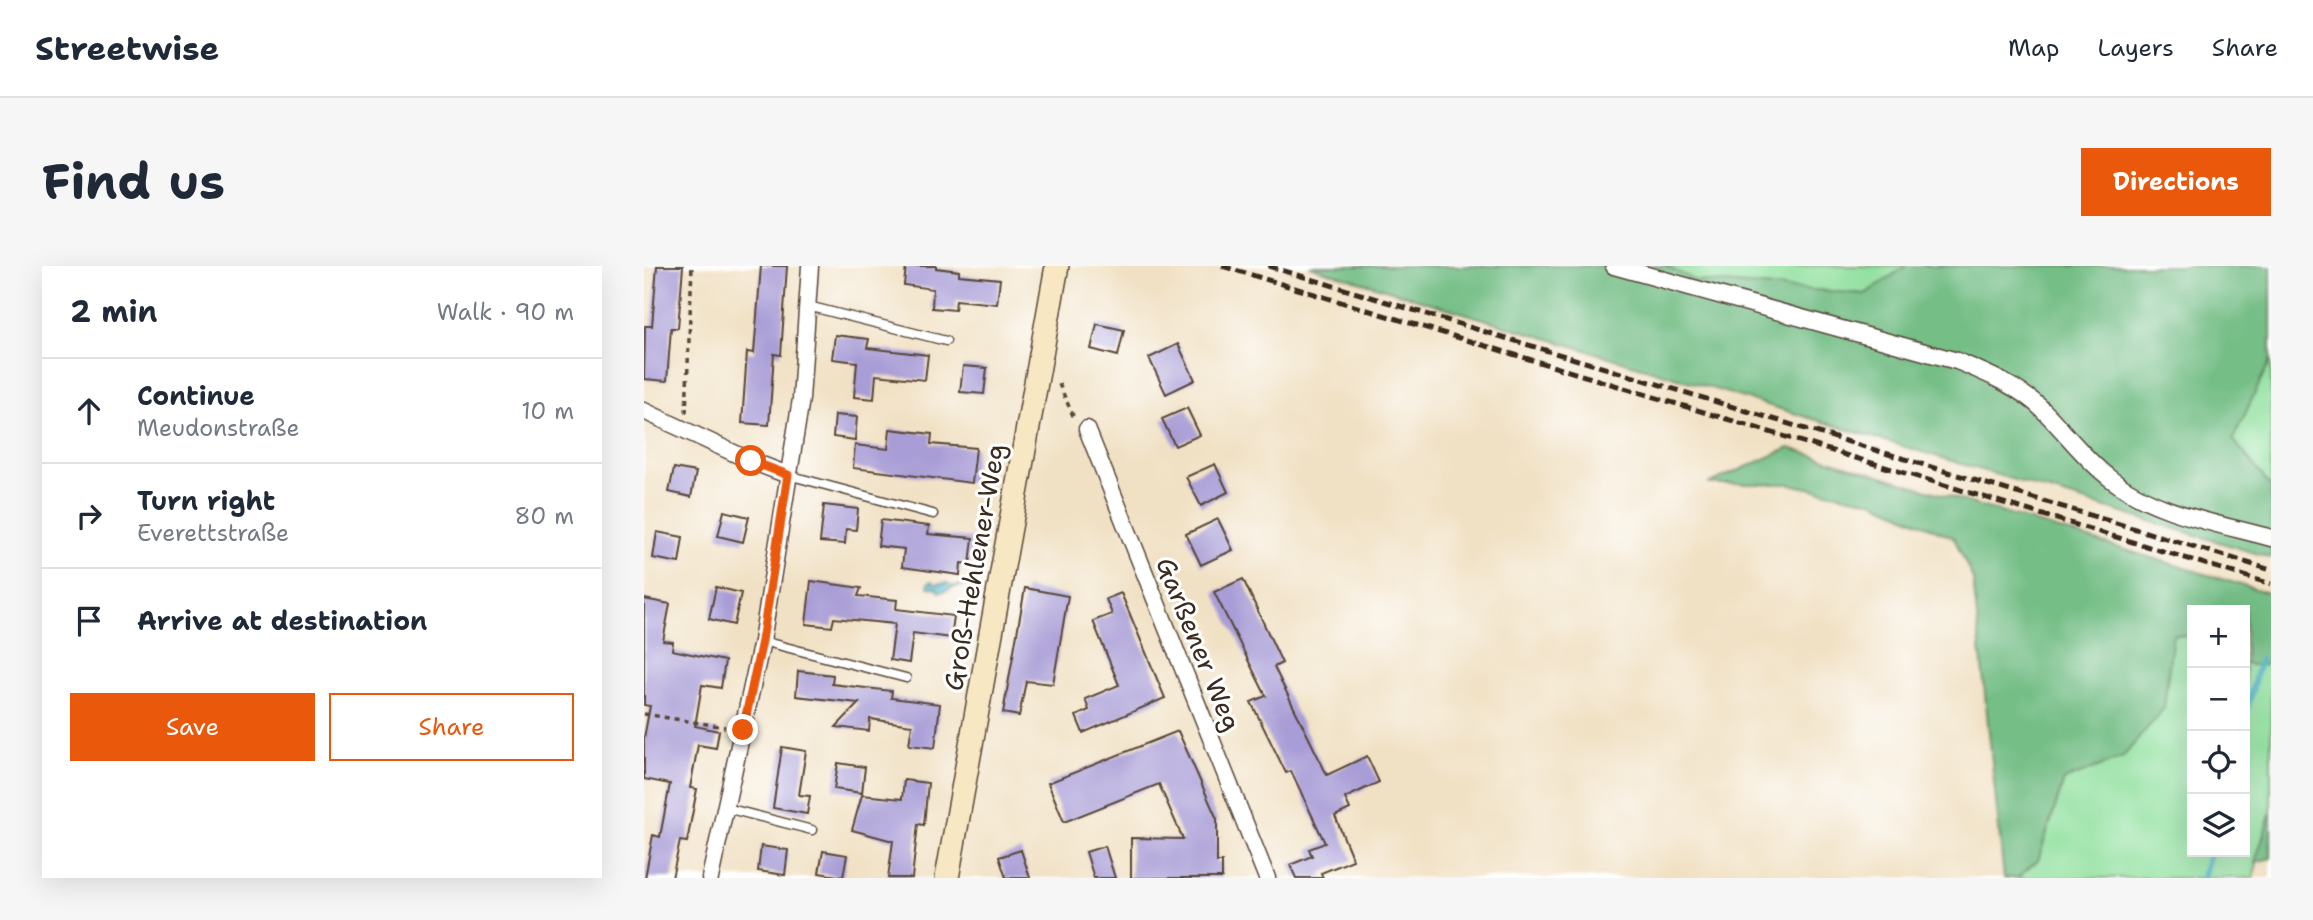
<!DOCTYPE html>
<html lang="en">
<head>
<meta charset="utf-8">
<style>
	body { margin:0; font-family:"Shantell Sans",sans-serif; background:#f6f6f7; color:#1f2937 }
	.controls { position:absolute; right:21px; bottom:21px; display:grid; overflow:hidden; border-radius:0px; box-shadow:0 7px 28px #0002 }
	.controls button { width:63px; height:63px; display:grid; place-items:center; padding:0; border:0; border-bottom:2px solid #e0e1e3; background:#fff; color:#1f2937; font:35px sans-serif }
	.stop { position:absolute; width:21px; height:21px; margin:-16px; border:5px solid #ea580c; border-radius:50%; background:#fff }
	.stop.end { background:#ea580c; border-color:#fff; box-shadow:0 2px 7px #0008 }
	.list { margin:0; padding:0; list-style:none }
	h2 { display:flex; justify-content:space-between; align-items:center; height:91px; margin:0; padding:0 28px; font-size:30px }
	h2 small { font-size:23px; font-weight:400; color:#747a83 }
	.list li { display:grid; grid-template-columns:46px 1fr auto; gap:21px; align-items:center; box-sizing:border-box; height:105px; padding:0 28px; border-top:2px solid #e0e1e3 }
	.list b { display:block; font-size:26px; white-space:nowrap }
	.list p { margin:0; font-size:23px; white-space:nowrap; color:#747a83 }
	.list em { font-size:23px; font-style:normal; color:#747a83 }
	.actions { display:flex; gap:14px; padding:21px 28px }
	.actions a { flex:1; padding:16px 0; border:2px solid #ea580c; border-radius:0px; text-align:center; font-size:24px; color:#ea580c }
	.actions .main { background:#ea580c; color:#fff }
	.icon { flex:none; width:38px; height:38px; fill:none; stroke:currentColor; stroke-width:2; stroke-linecap:round; stroke-linejoin:round }
	.map { position:relative; flex:none; width:1627px; height:612px; overflow:hidden; border-radius:0px }
	header { display:flex; align-items:center; gap:42px; box-sizing:border-box; height:98px; padding:0 35px; background:#fff; border-bottom:2px solid #e0e1e3 }
	header strong { font-size:33px }
	nav { display:flex; gap:38px; margin-inline-start:auto; font-size:24px }
	.intro { display:flex; align-items:center; justify-content:space-between; box-sizing:border-box; height:168px; padding:0 42px }
	h1 { margin:0; font-size:49px }
	.button { padding:18px 32px; border-radius:0px; background:#ea580c; color:#fff; font-size:24px; font-weight:700 }
	main { display:flex; gap:42px; padding:0 42px }
	aside { flex:1; background:#fff; border-radius:0px; box-shadow:0 7px 28px #0002 }
	.map>svg:first-child { display:block }
</style>
</head>
<body>
<header>
<strong>Streetwise</strong>
<nav><a>Map</a><a>Layers</a><a>Share</a></nav>
</header>
<div class="intro"><h1>Find us</h1><a class="button">Directions</a></div>
<main>
<aside>
<h2>2 min<small>Walk · 90 m</small></h2>
<ul class="list">
<li><svg class="icon" aria-label="ahead" viewBox="0 0 24 24"><path d="M12 20V5M6 11l6-6 6 6"/></svg><div><b>Continue</b><p>Meudonstraße</p></div><em>10 m</em></li>
<li><svg class="icon" aria-label="right" viewBox="0 0 24 24"><path d="M7 20v-9h11M14 6l5 5-5 5"/></svg><div><b>Turn right</b><p>Everettstraße</p></div><em>80 m</em></li>
<li><svg class="icon" aria-label="arrive" viewBox="0 0 24 24"><path d="M6 21V4h12l-3 4 3 4H6"/></svg><div><b>Arrive at destination</b></div></li>
</ul>
<div class="actions"><a class="main">Save</a><a>Share</a></div>
</aside>
<div class="map">
<svg width="1627" height="612" viewBox="0 0 1627 612">
	<rect width="100%" height="100%" fill="#fff"/>
	<filter id="ink" filterUnits="userSpaceOnUse"><feTurbulence type="fractalNoise" baseFrequency=".0143" numOctaves="2"/><feDisplacementMap in="SourceGraphic" scale="14" xChannelSelector="R" yChannelSelector="G"/><feConvolveMatrix kernelMatrix="1 2 1 2 8 2 1 2 1" color-interpolation-filters="sRGB"/></filter>
	<filter id="wash" filterUnits="userSpaceOnUse"><feTurbulence type="fractalNoise" baseFrequency=".00686" numOctaves="4" result="noise"/><feDisplacementMap in="SourceGraphic" scale="28" xChannelSelector="R" yChannelSelector="G"/><feGaussianBlur stdDeviation="1.57" result="paint"/><feColorMatrix in="noise" values="0 0 0 0 0 0 0 0 0 0 0 0 0 0 0 0 0 1.4 0 .05"/><feComposite in="paint" operator="in"/></filter>
	<g filter="url(#wash)">
		<rect width="100%" height="100%" fill="#f1e1c4"/>
		<path fill="#91e09f" stroke="#66855e" stroke-width="2" d="M1021,0h241l-41,28 -169,-13z
			M1627,93v128l-38,-48z
			M1529,368l19,3v215h53v-190l5,3h21v147l-18,66h-236l21,-18 26,-80 59,-23 40,-49z"/>
		<path fill="#74be86" stroke="#587452" stroke-width="2" d="M665,0h356l31,15 169,13 41,-28h365v93l-38,80 38,48v71z
			M1145,182l482,146v71h-21l-5,-3v-52h-53v27l-19,-3 -9,74 -41,49 -59,23 -26,80 -21,18h-13l-31,-299 -19,-41 -79,-36 -86,-18h-81z
			M1627,546v46l-16,4z"/>
		<path fill="#44b1c2" stroke="#406e70" stroke-width="2" d="M324,311h4l-1,7c-6,2 -13,2 -19,4 -5,2 -6,4 -13,4l-2,-4 -9,-1v-4l3,-2 4,3 12,-1 5,3 13,-1z"/>
		<g fill="none" stroke-linecap="round" stroke-linejoin="round">
			<path stroke="#44b1c2" stroke-width="6" d="M1601,451l15,-58
				M1559,612l7,-26"/>
		</g>
		<g id="blocks">
			<path fill="#a89dd6" d="M13,0h26l-5,62h-7l-4,53 -23,-2 1,-53h7z
				M117,0h26l-6,89 -7,-1 -5,71 -27,-2 5,-71 7,1z
				M262,0h30v2l23,3v4l41,4 -3,25 -41,-4 -1,10 -23,-2 1,-19 -29,-4z
				M453,58l27,6 -6,26 -27,-7z
				M191,69l34,4 -2,9 61,7 -3,25 -49,-5 -2,24 -20,-2 3,-35 -25,-3z
				M534,78l17,36 -29,14 -17,-36z
				M319,100l24,2 -3,26 -24,-2z
				M543,142l13,27 -25,11 -13,-27z
				M191,149l22,2 -2,23 -22,-3z
				M246,163l42,5 -1,10 45,4 -4,35 -119,-15 2,-23 33,4z
				M571,198l13,28 -27,14 -15,-29z
				M30,202l22,4 -5,25 -22,-5z
				M180,239l34,4 -2,21 -10,-1 -1,15 -25,-2z
				M80,245l25,6 -6,25 -25,-6z
				M574,253l15,31 -32,15 -15,-31z
				M237,254l48,6 -1,8 45,4 -3,26 -9,-1 -1,12 -58,-8 2,-18 -26,-3z
				M13,266l26,5 -4,26 -26,-5z
				M599,313l39,84 -8,4 53,108 40,-19 12,26 -34,16 5,11 -15,7 18,44 -32,13 2,5h-27l-6,-13 22,-9 -3,-7 16,-6 -34,-72 -5,2 -35,-71 15,-6 -52,-104z
				M167,315l50,7 -3,8 39,4 -1,9 58,7 -3,22 -38,-5 -4,30 -19,-3 5,-36 -61,-6 -2,9 -26,-3z
				M72,321l25,6 -7,32 -25,-6z
				M381,322l43,8 -15,88 -27,-3 -7,35 -16,-3z
				M477,327l44,105 -82,35 -7,-17 13,-6 -4,-11 34,-14 -26,-64 19,-7 -6,-15z
				M0,333l26,5 -7,37 10,1 -1,8 53,11 -4,27 -19,-3 -7,41 24,5 -3,17 -18,-3 -8,43 7,1 -10,53 -7,-1 -8,37h-27l8,-43 7,2 10,-53 -26,-5v-41l6,-32 -6,-1z
				M154,405l35,4 -1,9 60,7 -1,7 49,6 -5,44 -26,-3 3,-20 -42,-6 -1,12 -33,-4 23,-24 -63,-7z
				M534,465l39,88v43h5v16h-91v-40l52,1 -24,-55 -95,38 -16,-39z
				M138,481l24,4 -7,44 11,1 -3,18 -34,-6z
				M194,497l27,4 -3,26 -28,-4z
				M260,514l24,3 -4,42 -6,-1 -6,54h-24l5,-37 -41,-11 10,-35 40,4z
				M117,580l27,4 -3,25 -27,-4z
				M461,580l10,32h-21l-8,-26z
				M377,584l9,28h-24l-7,-21z
				M179,585l24,4 -4,22 -24,-4z"/>
		</g>
	</g>
	<g filter="url(#ink)">
		<use href="#blocks" fill-opacity="0" stroke="#564537" stroke-width="2"/>
		<g fill="none" stroke-linecap="round" stroke-linejoin="round">
			<defs>
				<path id="lane" d="M164,40l138,35
					M144,209l145,39
					M118,375l144,37
					M82,542l86,22"/>
				<path id="street" d="M970,0l343,95c31,13 63,26 87,50 21,21 40,47 63,65 45,37 110,47 164,62
					M0,145l107,50 37,14
					M443,163l180,449
					M66,612l52,-237 39,-242 9,-133"/>
				<path id="secondary" d="M303,612l110,-612"/>
			</defs>
			<use href="#lane" stroke="#564537" stroke-width="11"/>
			<use href="#street" stroke="#564537" stroke-width="19"/>
			<use href="#secondary" stroke="#564537" stroke-width="26"/>
			<path stroke="#564537" stroke-width="3.5" stroke-dasharray="5 5" stroke-linecap="butt" d="M415,118l15,34
				M42,147l6,-147
				M0,448l81,13
				M199,612v-1"/>
			<use href="#lane" stroke="#fff" stroke-width="8"/>
			<use href="#street" stroke="#fff" stroke-width="16"/>
			<use href="#secondary" stroke="#f7e8c3" stroke-width="23"/>
			<path stroke="#3b2a1e" stroke-width="5" stroke-dasharray="10 5" stroke-linecap="butt" d="M578,0l1049,318
				M624,0l1003,304"/>
		</g>
	</g>
	<g fill="none" stroke-linecap="round" stroke-linejoin="round" filter="url(#ink)">
		<path stroke="#ea580c" stroke-width="9" d="M99,464l19,-89 26,-166 -37,-14"/>
	</g>
	<g text-anchor="middle" dominant-baseline="central" stroke-width="6" stroke-linejoin="round" paint-order="stroke">
		<g font-size="26" fill="#3b2a1e" stroke="#fff">
			<text transform="translate(330 301) rotate(-80)">Groß-Hehlener-Weg</text>
			<text transform="translate(555 378) rotate(68)">Garßener Weg</text>
		</g>
	</g>
</svg>
<div class="controls">
<button>+</button>
<button>−</button>
<button><svg class="icon" aria-label="locate" viewBox="0 0 24 24"><circle cx="12" cy="12" r="6"/><path d="M12 2v4M12 18v4M2 12h4M18 12h4"/></svg></button>
<button><svg class="icon" aria-label="layers" viewBox="0 0 24 24"><path d="M12 4l9 5-9 5-9-5zM3 14l9 5 9-5"/></svg></button>
</div>
<div class="stop" style="left:107px;top:195px"></div>
<div class="stop end" style="left:99px;top:464px"></div>
</div>
</main>
</body>
</html>
